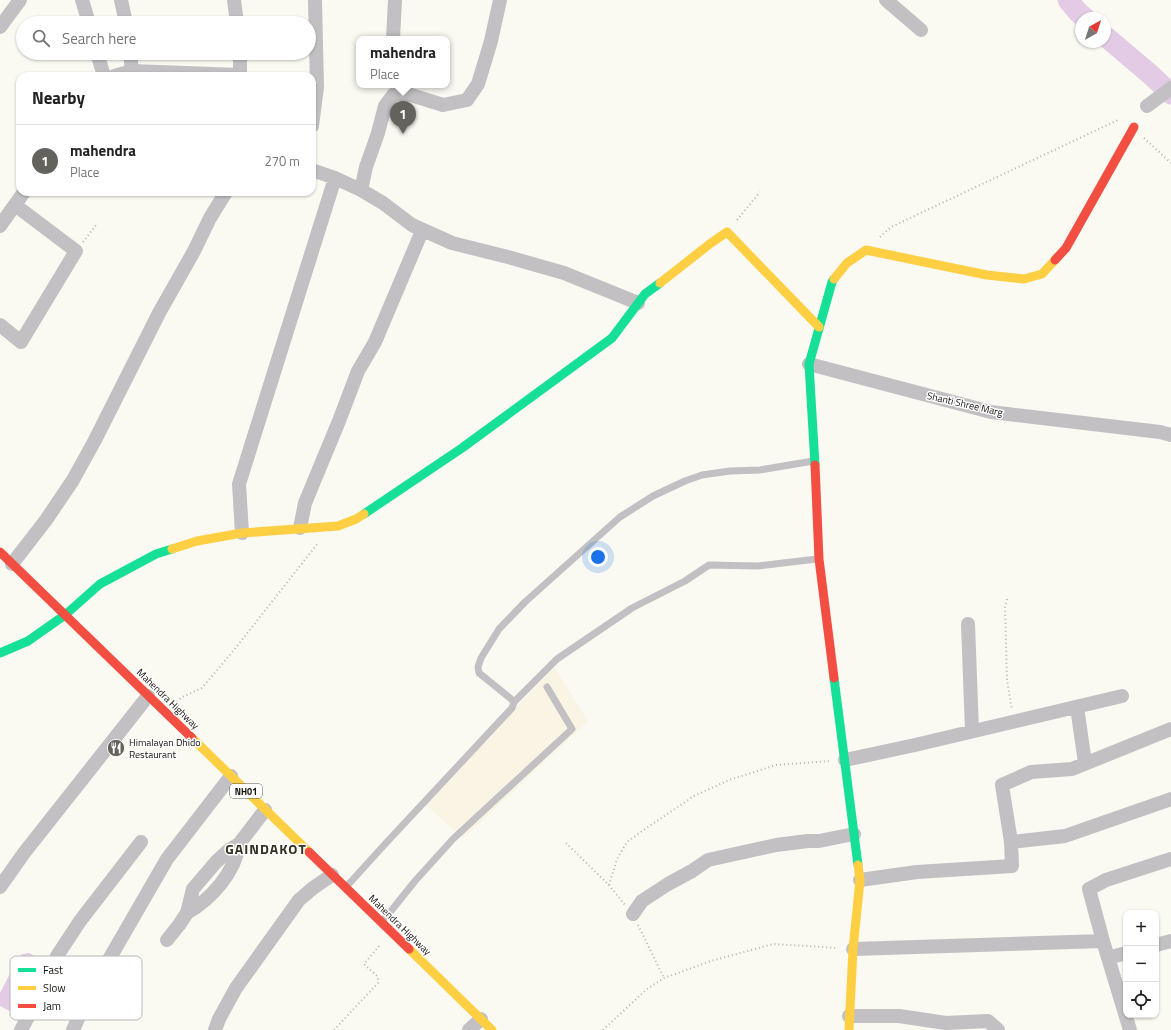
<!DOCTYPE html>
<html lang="en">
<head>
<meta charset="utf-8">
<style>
	body { margin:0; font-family:"Titillium Web",sans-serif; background:#f2f2f2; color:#222 }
	.controls { position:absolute; right:12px; bottom:12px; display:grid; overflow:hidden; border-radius:8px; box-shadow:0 1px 3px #0004 }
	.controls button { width:36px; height:36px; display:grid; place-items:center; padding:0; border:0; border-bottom:1px solid #e0e0e0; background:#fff; color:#222; font:20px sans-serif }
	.compass { position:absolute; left:1075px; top:12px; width:36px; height:36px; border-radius:50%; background:#fff; box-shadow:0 1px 3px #0004; rotate:39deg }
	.you { position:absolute; left:598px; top:557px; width:14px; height:14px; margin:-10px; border:3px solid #fff; border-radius:50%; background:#1a73e8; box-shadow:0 0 0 6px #1a73e833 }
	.badge { display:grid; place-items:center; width:26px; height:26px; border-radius:50%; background:#64625c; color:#fff; font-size:13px; font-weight:700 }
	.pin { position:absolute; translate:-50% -33px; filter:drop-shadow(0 1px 2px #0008) }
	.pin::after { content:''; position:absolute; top:21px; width:14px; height:12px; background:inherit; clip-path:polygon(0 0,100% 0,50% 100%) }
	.popup { position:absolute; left:356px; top:36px; width:94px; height:52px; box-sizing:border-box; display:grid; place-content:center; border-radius:8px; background:#fff; filter:drop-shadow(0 1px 3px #0005); font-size:13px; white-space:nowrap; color:#767676 }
	.popup b { font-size:15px; color:#222 }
	.popup::after { content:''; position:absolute; left:50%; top:100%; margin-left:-8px; border:8px solid transparent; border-top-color:#fff }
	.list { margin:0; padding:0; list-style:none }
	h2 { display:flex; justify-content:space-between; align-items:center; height:52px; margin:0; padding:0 16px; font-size:17px }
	h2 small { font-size:13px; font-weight:400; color:#767676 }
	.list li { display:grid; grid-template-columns:26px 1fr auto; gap:12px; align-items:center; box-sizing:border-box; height:72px; padding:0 16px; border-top:1px solid #e0e0e0 }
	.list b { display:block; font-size:15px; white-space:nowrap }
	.list p { margin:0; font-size:13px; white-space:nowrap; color:#767676 }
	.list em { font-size:13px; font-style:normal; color:#767676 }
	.icon { flex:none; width:22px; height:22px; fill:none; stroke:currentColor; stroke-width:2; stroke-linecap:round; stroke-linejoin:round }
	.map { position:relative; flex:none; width:1171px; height:1030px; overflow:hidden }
	.search { position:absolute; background:#fff; box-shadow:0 1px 3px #0004; left:16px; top:16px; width:300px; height:44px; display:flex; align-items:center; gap:10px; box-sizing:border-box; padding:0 14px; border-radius:22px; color:#767676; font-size:15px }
	.panel { position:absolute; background:#fff; box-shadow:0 1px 3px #0004; left:16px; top:72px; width:300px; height:124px; border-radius:12px }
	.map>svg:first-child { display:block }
</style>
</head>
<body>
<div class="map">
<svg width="1171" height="1030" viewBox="0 0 1171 1030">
	<rect width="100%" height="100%" fill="#faf9f2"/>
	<path fill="#f9f4e3" d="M554,667l34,54 -125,117 -37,-33z"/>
	<path fill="#e3cbe5" d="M29,953l6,3 6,5 -2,8 -24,45 -15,-8v-13l17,-33 5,-6z"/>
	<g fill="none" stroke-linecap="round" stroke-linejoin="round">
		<path stroke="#e3cbe5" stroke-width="21" d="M1068,0l10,12 7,6
			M1105,36l46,39 20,19"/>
		<path stroke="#b5b4b3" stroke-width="2" stroke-dasharray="1 3" stroke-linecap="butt" d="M1144,138l27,25
			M737,220l23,-28
			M880,237l11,-10 229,-108
			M83,242l13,-17
			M1007,599l-2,8 2,73 5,30
			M177,702l5,-5 20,-9 32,-38 84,-107
			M566,843l43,42 16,20
			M609,885l8,-26 10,-17 18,-13 49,-33 35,-16 47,-15 54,-4
			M638,925l26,53
			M334,1030l44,-47v-6l-14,-13 16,-19
			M603,1030l44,-41 17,-11 47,-17 62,-17 65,4"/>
		<path stroke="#c2c0c2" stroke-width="7" d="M514,702l43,-43 75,-51 53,-27 24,-16 49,1 59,-7
			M347,886l39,-43 126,-135 2,-6 -4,-4 -31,-25 -1,-6 3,-9 18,-29 26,-27 95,-85 33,-21 32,-15 17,-6 28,-4 30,-1 53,-9
			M382,921l9,-10 24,-30 38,-42 119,-110 -25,-42"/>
		<path stroke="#c2c0c2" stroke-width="14" d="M82,0l7,23
			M121,0l5,23
			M234,0l3,23
			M886,0l35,30
			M0,27l20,-27
			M393,39l2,-39
			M97,53l7,23
			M130,53l2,18
			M114,76l18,-5 107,4
			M240,76v-23
			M1147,106l24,-18
			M312,126l5,-39 -2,-87
			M312,170l23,8 26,12 22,13 29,22 40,18 56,14 56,16 74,30
			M361,190l5,-23 12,-34 7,-27 9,-12 17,1 32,10 24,-5 11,-16 13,-43 9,-41
			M0,226l24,-34
			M0,325l21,17 55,-91 -61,-46
			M809,364l182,48 169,20 11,3
			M300,528l5,-25 34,-82 19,-50 17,-29 47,-111
			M242,533l-3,-49 96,-306
			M12,564l34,-44 27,-40 22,-40 64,-127 35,-62 16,-33 16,-26
			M968,624l4,107
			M1077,707l8,56
			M845,760l70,-15 207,-49
			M1011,842l54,-6 106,-37
			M860,880l57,-8 95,-6 -1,-24 -9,-57 29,-13 41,-3 99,-40
			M0,887l24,-34 124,-157
			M187,913c24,-14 48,-40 52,-69
			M633,914l9,-13 26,-17 24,-13 16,-11 68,-15 32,-4h11l35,-7
			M167,940l12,-15 8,-12 6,-24 23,-27 13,-12 10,-6 26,-34
			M1156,945l15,-4
			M853,949l250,-8
			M1108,958l18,-5
			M849,1016h50l47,7 42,-2 10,9
			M21,1030l26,-49 10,-25 23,-35 61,-79
			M73,1030l16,-36 78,-135 64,-83
			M215,1030l4,-11 17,-31 63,-88 14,-12 19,-13
			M469,1030l12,-11
			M1130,1030l-27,-89 -14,-52 17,-9 65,-21"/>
		<path stroke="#16e098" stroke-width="9" d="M815,465l-6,-101 23,-82 2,-3
			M364,514l98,-66 150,-110 33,-44 15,-11
			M0,653l28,-12 37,-26 35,-31 56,-30 16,-5
			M834,678l24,187"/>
		<path stroke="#ffcf43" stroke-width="9" d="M834,279l13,-16 19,-13 121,25 37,4 18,-5 13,-14
			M660,283l51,-40 16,-11 92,95
			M172,549l25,-8 45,-8 96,-7 18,-7 8,-5
			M192,738l117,114
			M409,949l83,81
			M849,1030l4,-81 7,-69 -2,-15"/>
		<path stroke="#f24e42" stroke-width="9" d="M1055,260l11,-12 68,-121
			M815,465l4,94 15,119
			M0,552l192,186
			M309,852l100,97"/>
	</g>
	<defs>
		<symbol id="restaurant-disc" viewBox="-11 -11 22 22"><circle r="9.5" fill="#64625c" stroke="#fff"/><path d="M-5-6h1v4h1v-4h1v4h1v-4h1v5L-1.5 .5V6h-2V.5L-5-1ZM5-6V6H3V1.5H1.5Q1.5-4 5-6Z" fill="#fff"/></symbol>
	</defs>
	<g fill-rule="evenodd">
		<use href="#restaurant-disc" x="106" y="738" width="20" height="20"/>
	</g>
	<g text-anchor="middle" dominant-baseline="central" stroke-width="3" stroke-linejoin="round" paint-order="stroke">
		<rect fill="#fff" stroke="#5a5854" stroke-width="1" x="230" y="784" width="32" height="14" rx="3"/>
		<g font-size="9" font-weight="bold" fill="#13110b">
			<text x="246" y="791">NH01</text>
		</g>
		<g font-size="10" fill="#13110b" stroke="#fff">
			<text transform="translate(965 404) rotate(13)">Shanti Shree Marg</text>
			<text transform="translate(168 699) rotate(44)">Mahendra Highway</text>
			<text transform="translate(400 925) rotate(44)">Mahendra Highway</text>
		</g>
		<g font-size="10" fill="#13110b" stroke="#fff" text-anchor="start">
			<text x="129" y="742">Himalayan Dhido<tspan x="129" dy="12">Restaurant</tspan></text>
		</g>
		<g font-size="14" font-weight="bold" letter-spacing="1" fill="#373123" stroke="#fff">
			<text x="266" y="848">GAINDAKOT</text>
		</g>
	</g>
	<rect x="10" y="956" width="132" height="64" rx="6" fill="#fff" stroke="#b8b8b6" stroke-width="1"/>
	<rect x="18" y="968" width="18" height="4" fill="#16e098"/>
	<rect x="18" y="986" width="18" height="4" fill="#ffcf43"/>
	<rect x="18" y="1004" width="18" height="4" fill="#f24e42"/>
	<g font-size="11" fill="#13110b">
		<text x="43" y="974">Fast</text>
		<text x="43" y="992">Slow</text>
		<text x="43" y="1010">Jam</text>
	</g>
</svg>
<div class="controls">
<button>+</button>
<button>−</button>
<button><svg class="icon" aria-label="locate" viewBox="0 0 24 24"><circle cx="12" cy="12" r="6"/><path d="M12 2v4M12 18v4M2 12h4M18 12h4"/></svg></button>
</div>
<svg class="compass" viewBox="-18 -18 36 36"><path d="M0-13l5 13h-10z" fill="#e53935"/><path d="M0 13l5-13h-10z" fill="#767676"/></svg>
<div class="you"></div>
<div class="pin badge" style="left:403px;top:134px">1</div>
<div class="popup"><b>mahendra</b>Place</div>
<div class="search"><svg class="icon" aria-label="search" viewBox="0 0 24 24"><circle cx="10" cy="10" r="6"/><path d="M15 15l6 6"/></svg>Search here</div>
<section class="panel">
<h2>Nearby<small></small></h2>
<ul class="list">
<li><span class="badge">1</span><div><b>mahendra</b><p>Place</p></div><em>270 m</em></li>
</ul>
</section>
</div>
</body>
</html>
